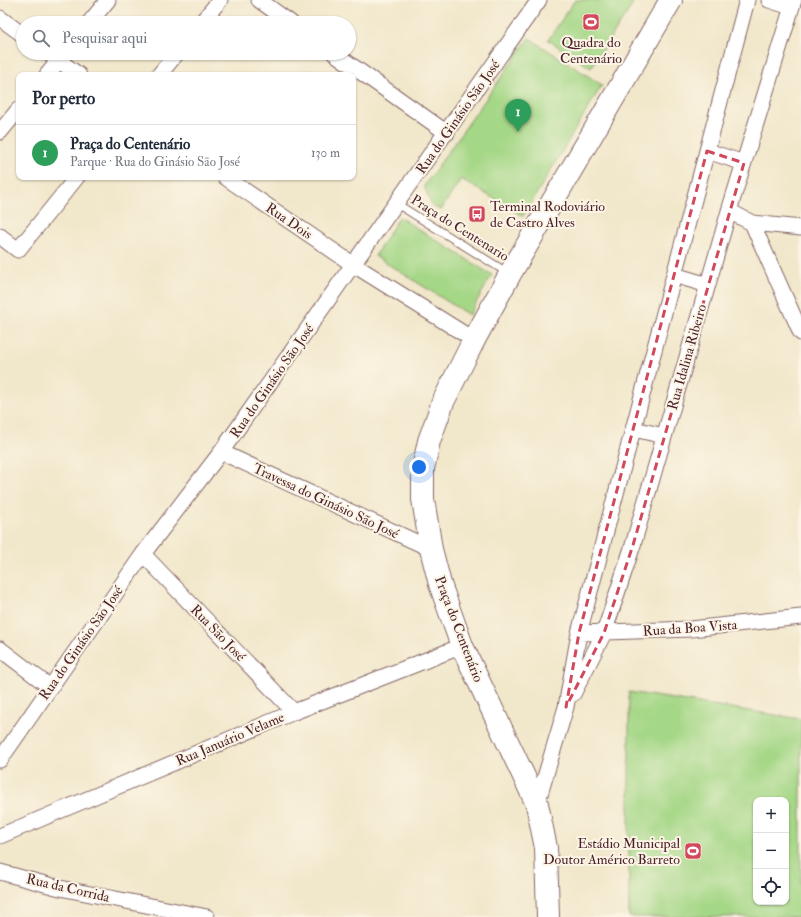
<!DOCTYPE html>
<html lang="pt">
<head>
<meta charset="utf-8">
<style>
	body { margin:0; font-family:"IM FELL Double Pica",serif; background:#f6f6f7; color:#1f2937 }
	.controls { position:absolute; right:12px; bottom:12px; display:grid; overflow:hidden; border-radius:8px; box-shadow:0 1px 3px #0004 }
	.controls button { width:36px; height:36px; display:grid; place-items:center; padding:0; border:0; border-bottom:1px solid #e0e1e3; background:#fff; color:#1f2937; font:20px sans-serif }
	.you { position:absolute; left:419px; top:467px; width:14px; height:14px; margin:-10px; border:3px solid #fff; border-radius:50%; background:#1a73e8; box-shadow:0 0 0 6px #1a73e833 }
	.badge { display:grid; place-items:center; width:26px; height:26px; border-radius:50%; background:#d1495b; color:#fff; font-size:13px; font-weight:700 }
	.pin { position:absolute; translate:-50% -33px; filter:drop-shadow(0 1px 2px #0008) }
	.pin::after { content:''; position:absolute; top:21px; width:14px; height:12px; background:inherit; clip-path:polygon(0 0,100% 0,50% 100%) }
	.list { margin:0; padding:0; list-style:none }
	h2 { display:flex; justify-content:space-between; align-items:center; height:52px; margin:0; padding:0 16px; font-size:17px }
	h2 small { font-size:13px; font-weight:400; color:#747a83 }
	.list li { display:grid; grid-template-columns:26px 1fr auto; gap:12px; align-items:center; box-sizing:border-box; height:56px; padding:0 16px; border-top:1px solid #e0e1e3 }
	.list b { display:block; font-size:15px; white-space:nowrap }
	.list p { margin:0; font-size:13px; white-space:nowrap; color:#747a83 }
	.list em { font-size:13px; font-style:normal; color:#747a83 }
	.icon { flex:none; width:22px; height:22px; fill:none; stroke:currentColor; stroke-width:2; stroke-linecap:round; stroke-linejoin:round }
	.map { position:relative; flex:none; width:801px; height:917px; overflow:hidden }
	.search { position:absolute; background:#fff; box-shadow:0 1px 3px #0004; left:16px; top:16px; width:340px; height:44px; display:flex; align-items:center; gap:10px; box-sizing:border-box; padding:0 14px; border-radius:22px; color:#747a83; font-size:15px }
	.panel { position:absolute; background:#fff; box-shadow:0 1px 3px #0004; left:16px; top:72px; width:340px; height:108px; border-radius:8px }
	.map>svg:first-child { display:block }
</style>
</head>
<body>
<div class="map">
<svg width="801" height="917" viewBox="0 0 801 917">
	<rect width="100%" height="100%" fill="#fcf5e5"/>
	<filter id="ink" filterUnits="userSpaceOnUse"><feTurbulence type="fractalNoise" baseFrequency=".025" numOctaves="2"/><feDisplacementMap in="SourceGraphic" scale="8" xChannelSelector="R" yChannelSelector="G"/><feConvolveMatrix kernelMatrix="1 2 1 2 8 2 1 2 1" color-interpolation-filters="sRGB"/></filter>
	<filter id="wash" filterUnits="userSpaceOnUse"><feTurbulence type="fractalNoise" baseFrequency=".012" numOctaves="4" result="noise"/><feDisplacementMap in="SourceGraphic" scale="16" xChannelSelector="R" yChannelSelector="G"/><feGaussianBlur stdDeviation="0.9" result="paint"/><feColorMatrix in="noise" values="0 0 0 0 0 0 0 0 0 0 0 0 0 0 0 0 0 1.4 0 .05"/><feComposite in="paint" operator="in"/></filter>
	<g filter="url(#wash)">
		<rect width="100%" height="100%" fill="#f1e7cb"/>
		<path fill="#a4d786" stroke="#777b58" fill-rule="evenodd" d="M575,0h52l6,4 -42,64 -43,-28z
			M529,38l73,47 -79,131 -62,-37 -20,31 -9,-4 -8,-20z
			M399,217l93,58 -23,40 -94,-59z
			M629,692l172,27v198h-172zM756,800h30v102h-30z"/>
	</g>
	<g filter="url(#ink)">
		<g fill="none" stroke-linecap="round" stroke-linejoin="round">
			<defs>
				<path id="service" d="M397,204l111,69"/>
				<path id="minor" d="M259,0l32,23
					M769,0l22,7
					M0,18l23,17
					M89,23l19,-23
					M201,23l19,-23
					M48,53l31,22
					M334,53l113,80
					M47,75l18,-22
					M159,75l18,-22
					M0,132l19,-23
					M707,151l37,12
					M225,177l129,88 120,75
					M729,211l23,12 49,110
					M752,223l49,5
					M0,236l18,14 59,-73
					M674,275l34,10
					M634,429l30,7
					M221,452l210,97
					M143,554l151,158
					M579,633l112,-4 110,-12
					M0,649l50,38
					M573,694l31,-61 29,-88 96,-334 65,-211
					M0,760l143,-206 78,-102 318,-452
					M537,804l29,-97 13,-74 168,-633
					M0,836l294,-124 168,-66
					M0,872l60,16 147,29"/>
				<path id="primary" d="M548,917l-2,-69 -9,-44 -75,-158 -22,-62 -9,-35 -8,-50v-30l6,-28 14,-39 31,-62 36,-66 161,-274"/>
			</defs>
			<use href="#service" stroke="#846563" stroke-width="9"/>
			<use href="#minor" stroke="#846563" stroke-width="17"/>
			<use href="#primary" stroke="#846563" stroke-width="24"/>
			<use href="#service" stroke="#fff" stroke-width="7"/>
			<use href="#minor" stroke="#fff" stroke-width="15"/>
			<use href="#primary" stroke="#fff" stroke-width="22"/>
		</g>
	</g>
	<path fill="none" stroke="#d1495b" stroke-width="3" stroke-dasharray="8 5" stroke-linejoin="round" d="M707,151l37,12 -111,382 -29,88 -38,74 13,-74z"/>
	<defs>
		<symbol id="stadium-square" viewBox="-11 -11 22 22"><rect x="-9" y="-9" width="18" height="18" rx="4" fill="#d1495b" stroke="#fcf5e5"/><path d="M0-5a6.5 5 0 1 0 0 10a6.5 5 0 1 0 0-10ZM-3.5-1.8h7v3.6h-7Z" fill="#fff"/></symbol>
		<symbol id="bus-square" viewBox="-11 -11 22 22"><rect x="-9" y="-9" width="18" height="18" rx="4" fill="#d1495b" stroke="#fcf5e5"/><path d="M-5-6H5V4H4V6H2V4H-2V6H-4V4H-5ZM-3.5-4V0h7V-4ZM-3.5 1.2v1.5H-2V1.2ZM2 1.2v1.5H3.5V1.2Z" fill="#fff"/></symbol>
	</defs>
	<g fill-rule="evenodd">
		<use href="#stadium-square" x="581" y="12" width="20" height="20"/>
		<use href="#bus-square" x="467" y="204" width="20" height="20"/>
		<use href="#stadium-square" x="683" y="841" width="20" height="20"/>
	</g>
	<g text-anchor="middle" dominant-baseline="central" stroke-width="4" stroke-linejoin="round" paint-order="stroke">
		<g font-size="14" fill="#4a1f2b" stroke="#fcf5e5">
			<text x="591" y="42">Quadra do<tspan x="591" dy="16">Centenário</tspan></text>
			<text x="490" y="206" text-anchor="start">Terminal Rodoviário<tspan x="490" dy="16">de Castro Alves</tspan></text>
			<text x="680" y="843" text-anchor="end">Estádio Municipal<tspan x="680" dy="16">Doutor Américo Barreto</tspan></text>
		</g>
		<g font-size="14" fill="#4a1f2b" stroke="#fcf5e5">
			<text transform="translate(458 117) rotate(-55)">Rua do Ginásio São José</text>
			<text transform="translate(289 221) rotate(34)">Rua Dois</text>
			<text transform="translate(460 228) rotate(32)">Praça do Centenario</text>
			<text transform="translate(687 357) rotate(-74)">Rua Idalina Ribeiro</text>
			<text transform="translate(272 381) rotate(-55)">Rua do Ginásio São José</text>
			<text transform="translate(326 501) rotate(25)">Travessa do Ginásio São José</text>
			<text transform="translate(690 628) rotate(-4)">Rua da Boa Vista</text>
			<text transform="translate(459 629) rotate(69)">Praça do Centenário</text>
			<text transform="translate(218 633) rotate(46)">Rua São José</text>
			<text transform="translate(81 643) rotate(-55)">Rua do Ginásio São José</text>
			<text transform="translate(230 739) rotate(-23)">Rua Januário Velame</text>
			<text transform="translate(68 888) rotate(13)">Rua da Corrida</text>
		</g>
	</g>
</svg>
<div class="controls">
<button>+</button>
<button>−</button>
<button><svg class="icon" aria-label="locate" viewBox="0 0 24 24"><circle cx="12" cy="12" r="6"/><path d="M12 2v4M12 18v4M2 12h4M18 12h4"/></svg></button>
</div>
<div class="you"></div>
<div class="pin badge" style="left:518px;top:132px;background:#2e9e5b">1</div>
<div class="search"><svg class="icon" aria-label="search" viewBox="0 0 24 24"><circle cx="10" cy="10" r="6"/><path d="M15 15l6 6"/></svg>Pesquisar aqui</div>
<section class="panel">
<h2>Por perto<small></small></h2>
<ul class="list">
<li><span class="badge" style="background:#2e9e5b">1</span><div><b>Praça do Centenário</b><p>Parque · Rua do Ginásio São José</p></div><em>130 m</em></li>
</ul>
</section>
</div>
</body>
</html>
